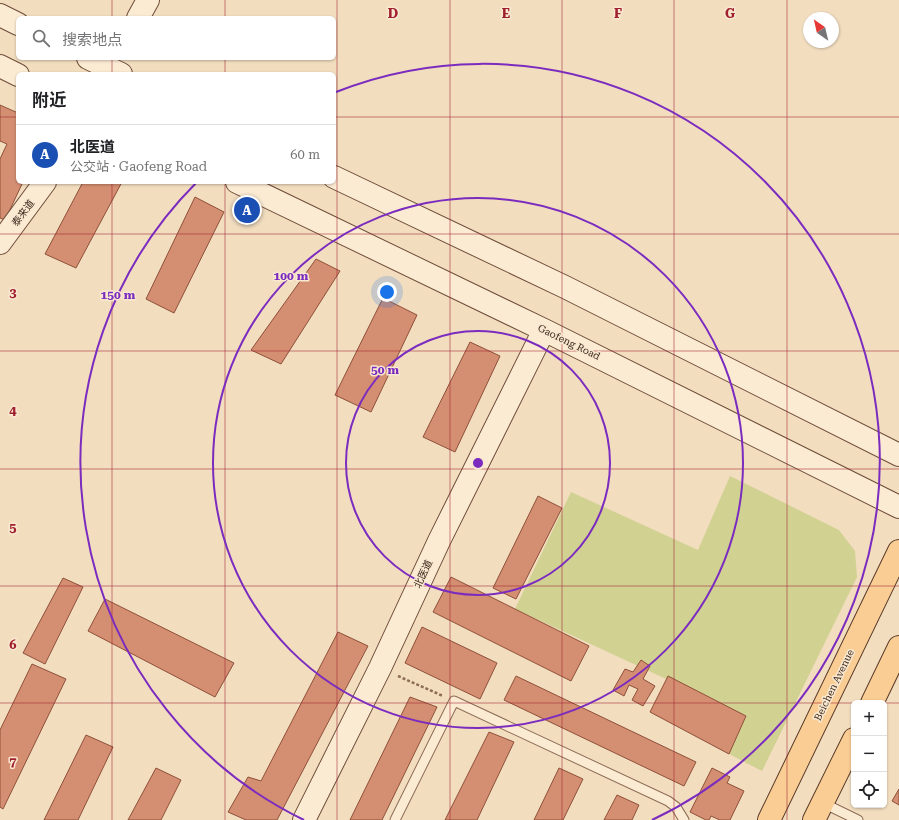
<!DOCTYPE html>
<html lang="zh">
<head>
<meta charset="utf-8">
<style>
	body { margin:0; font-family:"Roboto Serif","Noto Sans SC",serif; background:#f2f2f2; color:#202124 }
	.controls { position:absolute; right:12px; bottom:12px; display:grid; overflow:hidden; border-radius:6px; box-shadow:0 1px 3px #0004 }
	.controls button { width:36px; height:36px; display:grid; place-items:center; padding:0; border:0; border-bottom:1px solid #e0e0e0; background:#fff; color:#202124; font:20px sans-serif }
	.compass { position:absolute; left:803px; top:12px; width:36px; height:36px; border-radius:50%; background:#fff; box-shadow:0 1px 3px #0004; rotate:326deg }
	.you { position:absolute; left:387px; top:292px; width:14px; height:14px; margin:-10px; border:3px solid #fff; border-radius:50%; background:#1a73e8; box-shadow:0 0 0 6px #1a73e833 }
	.badge { display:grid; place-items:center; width:26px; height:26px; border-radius:50%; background:#0b8043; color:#fff; font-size:13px; font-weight:700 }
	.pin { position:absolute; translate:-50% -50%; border:2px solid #fff; box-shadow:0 1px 4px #0006 }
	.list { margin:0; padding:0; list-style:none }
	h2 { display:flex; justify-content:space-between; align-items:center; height:52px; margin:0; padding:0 16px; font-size:17px }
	h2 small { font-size:13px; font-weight:400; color:#757577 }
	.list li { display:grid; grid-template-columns:26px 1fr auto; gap:12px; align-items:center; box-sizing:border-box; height:60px; padding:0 16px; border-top:1px solid #e0e0e0 }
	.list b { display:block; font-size:15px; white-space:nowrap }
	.list p { margin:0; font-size:13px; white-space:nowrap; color:#757577 }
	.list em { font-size:13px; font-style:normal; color:#757577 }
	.icon { flex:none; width:22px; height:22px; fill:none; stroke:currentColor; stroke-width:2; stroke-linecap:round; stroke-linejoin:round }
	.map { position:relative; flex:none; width:899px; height:820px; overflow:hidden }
	.search { position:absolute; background:#fff; box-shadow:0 1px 3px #0004; left:16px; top:16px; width:320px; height:44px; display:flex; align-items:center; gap:10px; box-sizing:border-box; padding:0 14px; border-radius:6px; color:#757577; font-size:15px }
	.panel { position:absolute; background:#fff; box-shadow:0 1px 3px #0004; left:16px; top:72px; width:320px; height:112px; border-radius:6px }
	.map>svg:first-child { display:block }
</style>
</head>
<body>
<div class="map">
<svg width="899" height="820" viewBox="0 0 899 820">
	<rect width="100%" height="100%" fill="#f2ddbf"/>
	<path fill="#d1d192" d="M730,476l109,54 16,21 2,26 -95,194 -33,-17 17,-38 -231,-107 56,-117 127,58z"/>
	<path fill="#d48e71" stroke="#8e5039" d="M0,105l18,8v69h5l-18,38 -5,-2v-59l7,-15 -7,-3z
		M83,182h39l-46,86 -31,-14z
		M195,197l29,15 -50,101 -28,-14z
		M316,259l24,12 -59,93 -30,-14z
		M383,298l34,17 -46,97 -36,-17z
		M470,342l30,14 -45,96 -32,-15z
		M538,496l24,12 -46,91 -23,-11z
		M451,577l138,69 -18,35 -138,-69z
		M63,578l20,9 -38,77 -22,-11z
		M105,599l129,64 -19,34 -127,-66z
		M422,627l75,36 -17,36 -75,-36z
		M338,632l30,14 -91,174h-31l-18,-8 20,-35 13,4z
		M641,660l9,6 -7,13 12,7 -12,20 -11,-6 6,-11 -9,-4 -5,11 -11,-6 12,-21 8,3z
		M32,664l34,15 -63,130 -3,-2v-77z
		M516,676l180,86 -12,24 -180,-86z
		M668,676l78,40 -17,38 -79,-42z
		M410,697l27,10 -55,113h-32z
		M489,732l25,10 -37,78h-32z
		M86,735l27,12 -35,73h-34z
		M156,768l25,12 -20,40h-33z
		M559,768l24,11 -20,41h-29z
		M712,768l18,9 -3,6 17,8 -14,29h-10l-9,-4 -2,4h-3l-16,-8z
		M899,789v16l-7,-4z
		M617,795l22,10 -7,15h-28z"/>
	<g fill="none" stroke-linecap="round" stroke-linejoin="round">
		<defs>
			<path id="lane" d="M823,803l35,17
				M395,820l59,-119 214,100 8,6 8,13"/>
			<path id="secondary" d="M0,15l18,9
				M138,18l10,-18
				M88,58l33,16
				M0,66l18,9
				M334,177l231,110 334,168
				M237,182l307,148 355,177
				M0,243l45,-61
				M304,820l76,-152 59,-127 105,-211"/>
			<path id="primary" d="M872,703l27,-56
				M769,820l130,-269
				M814,820l40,-81"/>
		</defs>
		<use href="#lane" stroke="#8d6c56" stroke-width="11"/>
		<use href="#secondary" stroke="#6e4d39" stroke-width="24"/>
		<use href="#primary" stroke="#5a3b2a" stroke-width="24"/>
		<path stroke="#8d6c56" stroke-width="2.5" stroke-dasharray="3 2" stroke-linecap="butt" d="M398,676l45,20"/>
		<use href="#lane" stroke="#fcebd3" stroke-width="9"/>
		<use href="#secondary" stroke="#fcebd3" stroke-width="22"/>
		<use href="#primary" stroke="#f9cd93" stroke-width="22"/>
	</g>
	<path fill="none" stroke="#a12030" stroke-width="1" stroke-opacity="0.55" d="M112,0v18M225,0v18M337,0v820M450,0v820M562,0v820M674,0v820M787,0v820M112,58v16M225,58v16M0,117h18M334,117h565M112,182v638M225,182v638M0,234h899M0,351h899M0,469h899M0,586h899M0,703h899"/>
	<g fill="none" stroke="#7b2cbf" stroke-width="2">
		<circle cx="478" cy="463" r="132"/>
		<circle cx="478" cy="463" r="265"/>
		<path d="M304 820A397 397 0 0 1 197 182M336 92A397 397 0 0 1 652 820"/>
	</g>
	<g text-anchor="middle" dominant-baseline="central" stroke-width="3" stroke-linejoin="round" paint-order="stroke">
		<g font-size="10" fill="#3b271c" stroke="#f9e8d0">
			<text transform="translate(23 213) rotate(-53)">泰来道</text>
			<text transform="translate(569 342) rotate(26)">Gaofeng Road</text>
			<text transform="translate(423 574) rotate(-65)">北医道</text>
			<text transform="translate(834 685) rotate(-64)">Beichen Avenue</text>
		</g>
	</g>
	<g font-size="13" text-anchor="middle" font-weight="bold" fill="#a12030" stroke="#f9e8d0" stroke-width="3" stroke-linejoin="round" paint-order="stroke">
		<text x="393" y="18">D</text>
		<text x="506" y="18">E</text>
		<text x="618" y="18">F</text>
		<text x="730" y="18">G</text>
		<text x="13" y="297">3</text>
		<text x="13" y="415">4</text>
		<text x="13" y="532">5</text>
		<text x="13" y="649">6</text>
		<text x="13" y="766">7</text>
	</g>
	<circle cx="478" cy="463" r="6" fill="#7b2cbf" stroke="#f9e8d0" stroke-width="2"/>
	<g font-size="12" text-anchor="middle" font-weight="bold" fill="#7b2cbf" stroke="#f9e8d0" stroke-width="3" stroke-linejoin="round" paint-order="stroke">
		<text x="291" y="280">100 m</text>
		<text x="118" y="299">150 m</text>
		<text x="385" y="374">50 m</text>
	</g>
</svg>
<div class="controls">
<button>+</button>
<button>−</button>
<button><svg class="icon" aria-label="locate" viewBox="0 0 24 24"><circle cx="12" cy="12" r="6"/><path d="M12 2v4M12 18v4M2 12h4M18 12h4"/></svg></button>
</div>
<svg class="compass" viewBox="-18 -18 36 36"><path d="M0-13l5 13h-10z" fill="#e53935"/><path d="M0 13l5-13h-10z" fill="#757577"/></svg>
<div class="you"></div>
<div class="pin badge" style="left:247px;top:210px;background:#1a4fb4">A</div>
<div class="search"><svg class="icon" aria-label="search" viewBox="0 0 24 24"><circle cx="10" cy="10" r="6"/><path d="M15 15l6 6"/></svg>搜索地点</div>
<section class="panel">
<h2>附近<small></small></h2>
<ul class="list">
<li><span class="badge" style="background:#1a4fb4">A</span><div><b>北医道</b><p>公交站 · Gaofeng Road</p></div><em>60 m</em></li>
</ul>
</section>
</div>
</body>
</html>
